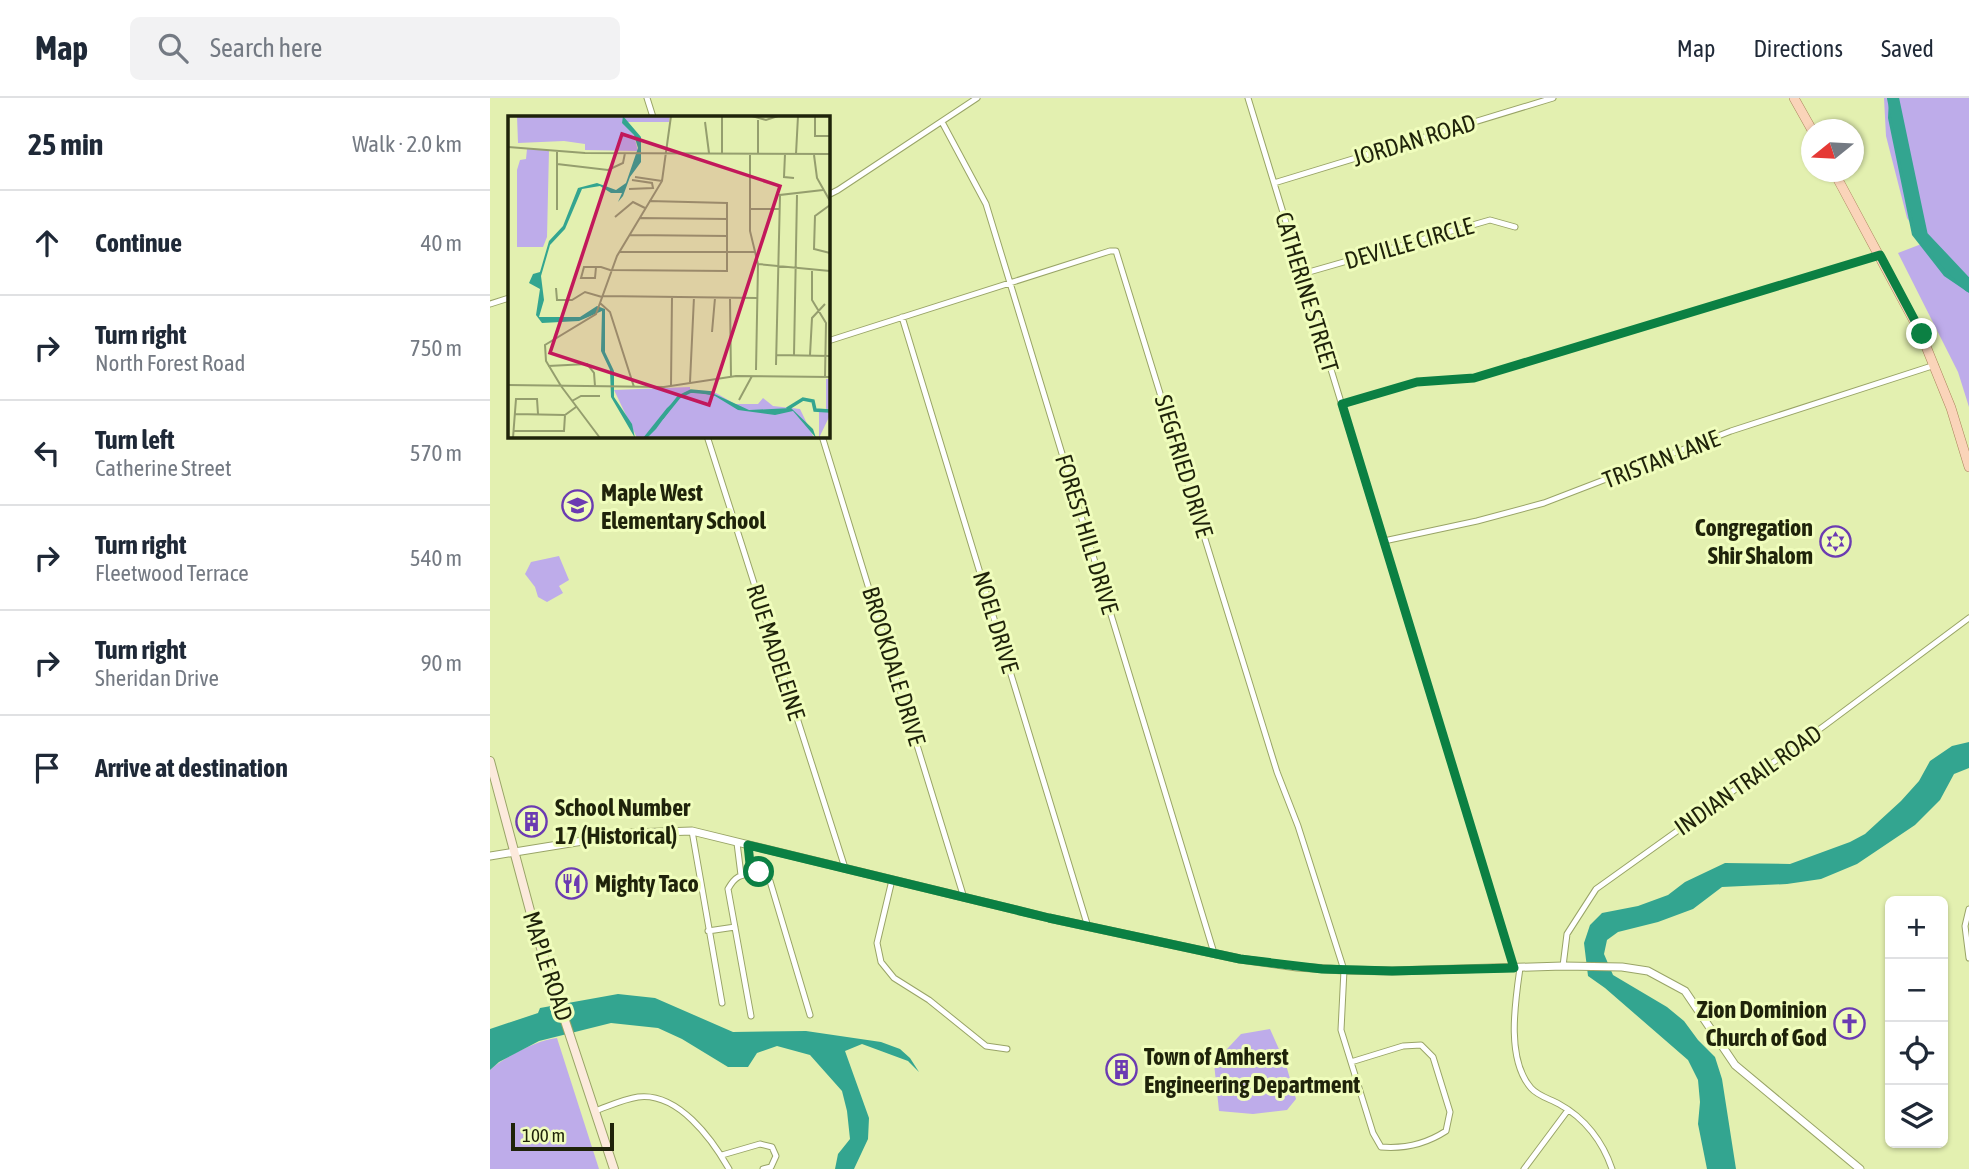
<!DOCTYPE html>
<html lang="en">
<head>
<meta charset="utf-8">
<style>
	body { margin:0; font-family:"Asap Condensed",sans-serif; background:#f2f2f3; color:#1f2937 }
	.controls { position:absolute; right:21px; bottom:21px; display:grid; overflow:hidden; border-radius:10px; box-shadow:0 2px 5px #0004 }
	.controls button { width:63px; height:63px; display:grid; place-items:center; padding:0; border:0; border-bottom:2px solid #e0e1e3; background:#fff; color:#1f2937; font:35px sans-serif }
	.compass { position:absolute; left:1311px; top:21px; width:63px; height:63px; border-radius:50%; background:#fff; box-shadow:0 2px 5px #0004; rotate:252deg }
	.scale { position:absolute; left:21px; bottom:18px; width:103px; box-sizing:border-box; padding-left:7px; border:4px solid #1f230a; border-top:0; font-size:19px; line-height:24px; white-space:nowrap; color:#1f230a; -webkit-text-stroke:5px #f0fdbd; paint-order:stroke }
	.stop { position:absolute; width:21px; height:21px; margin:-16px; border:5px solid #0b8043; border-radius:50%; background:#fff }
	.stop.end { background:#0b8043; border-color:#fff; box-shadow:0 2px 7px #0008 }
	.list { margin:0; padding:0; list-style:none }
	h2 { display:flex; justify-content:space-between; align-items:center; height:91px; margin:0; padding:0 28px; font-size:30px }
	h2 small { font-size:23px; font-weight:400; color:#747a83 }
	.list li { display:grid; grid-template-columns:46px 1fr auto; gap:21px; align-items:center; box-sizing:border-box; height:105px; padding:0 28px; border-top:2px solid #e0e1e3 }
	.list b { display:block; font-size:26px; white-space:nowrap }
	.list p { margin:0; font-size:23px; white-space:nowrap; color:#747a83 }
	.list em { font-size:23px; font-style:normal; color:#747a83 }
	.icon { flex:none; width:38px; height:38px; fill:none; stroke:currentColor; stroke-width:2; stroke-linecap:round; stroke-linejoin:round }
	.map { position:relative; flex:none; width:1479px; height:1071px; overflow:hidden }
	header { display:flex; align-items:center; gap:42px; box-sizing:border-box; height:98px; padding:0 35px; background:#fff; border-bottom:2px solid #e0e1e3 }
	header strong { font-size:33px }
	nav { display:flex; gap:38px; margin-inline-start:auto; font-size:24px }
	.search { width:490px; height:63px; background:#f2f2f3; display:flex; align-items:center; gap:18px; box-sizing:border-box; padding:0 24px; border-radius:10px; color:#747a83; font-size:26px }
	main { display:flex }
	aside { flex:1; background:#fff }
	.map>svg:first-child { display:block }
</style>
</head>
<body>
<header>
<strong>Map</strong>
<div class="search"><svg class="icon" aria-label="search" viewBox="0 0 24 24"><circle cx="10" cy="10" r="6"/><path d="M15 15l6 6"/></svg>Search here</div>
<nav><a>Map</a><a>Directions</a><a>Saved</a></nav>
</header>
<main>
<aside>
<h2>25 min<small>Walk · 2.0 km</small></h2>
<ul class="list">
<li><svg class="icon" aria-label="ahead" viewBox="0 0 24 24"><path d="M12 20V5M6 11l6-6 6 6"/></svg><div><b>Continue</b></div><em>40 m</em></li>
<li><svg class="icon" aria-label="right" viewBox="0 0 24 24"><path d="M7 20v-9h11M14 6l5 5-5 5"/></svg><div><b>Turn right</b><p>North Forest Road</p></div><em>750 m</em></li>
<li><svg class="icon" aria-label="left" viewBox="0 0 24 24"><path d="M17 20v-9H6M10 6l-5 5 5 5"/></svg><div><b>Turn left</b><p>Catherine Street</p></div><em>570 m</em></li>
<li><svg class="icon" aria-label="right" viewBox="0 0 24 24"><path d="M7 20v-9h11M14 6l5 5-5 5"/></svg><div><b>Turn right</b><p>Fleetwood Terrace</p></div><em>540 m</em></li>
<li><svg class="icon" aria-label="right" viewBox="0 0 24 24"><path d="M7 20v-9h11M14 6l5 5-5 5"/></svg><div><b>Turn right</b><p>Sheridan Drive</p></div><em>90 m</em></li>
<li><svg class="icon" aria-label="arrive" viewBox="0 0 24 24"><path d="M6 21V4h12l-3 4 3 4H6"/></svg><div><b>Arrive at destination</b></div></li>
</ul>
</aside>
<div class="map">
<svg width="1479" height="1071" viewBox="0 0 1479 1071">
	<rect width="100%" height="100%" fill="#e3f0b0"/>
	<path fill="#beacea" d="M1394,0h85v309l-11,-35 -60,-119 26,-10 -17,-25 -21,-82z
		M69,458l10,24 -10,6 4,7 -16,9 -9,-5 -3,-10 -10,-13 6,-12z
		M780,931l16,36 10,34 -9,11 -34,4 -34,-3 -5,-48 27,-29z
		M67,940l42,131h-109v-99c12,-12 50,-31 67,-32z"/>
	<path fill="#33a590" d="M1399,0h10l-1,16 9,62 11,54 34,40 17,11v12l-25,-17 -32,-41 -24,-117z
		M1479,644v26l-15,6 -14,26 -25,25 -58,39 -36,15 -34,5 -65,3 -29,22 -35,13 -40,10 -11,8 -3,14 9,21 54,32 17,14 14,19 17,17 7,22 14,90h-29l-9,-45 2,-22 -2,-22 -10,-20 -83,-72 -17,-12 -4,-33 6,-18 12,-12 36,-7 30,-11 17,-13 40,-19 65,1 60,-22 15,-8 36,-33 18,-20 11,-20 22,-15z
		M128,896l37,4 78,34 73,-1 75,11 19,7 10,9 9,14 -11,-11 -46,-17 -17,7 24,67 -1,21 -14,30h-19l3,-15 12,-15 -3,-28 -5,-20 -32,-36 -33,-9 -20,7 -9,14h-20l-46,-28 -24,-11 -47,-5 -72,18 -40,21 -9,8v-41l48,-16 2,-5z"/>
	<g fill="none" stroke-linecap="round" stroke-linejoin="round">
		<path stroke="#33a590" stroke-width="12" d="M1403,0l29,138 47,50"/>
		<defs>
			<path id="minor" d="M157,0l6,19
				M758,0l266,870
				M452,24l44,82 228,749
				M784,85l279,-85
				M338,97l10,-5 139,-92
				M812,176l188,-54 25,7
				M0,206l19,-6
				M412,219l186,610
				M338,243l282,-90h6l161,521 21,54 46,144 -3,60 32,103 8,14c23,2 45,-3 65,-16l4,-19 -17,-55 -12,-12 -18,1 -52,16
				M852,306l75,-22 57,-4 406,-123
				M217,338l138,432
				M332,338l142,462
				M894,443l93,-20 67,-18 187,-72 204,-66
				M202,733l30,172
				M247,745l4,32
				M258,747l3,28
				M402,782l-15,63 4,19 13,16 35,22 57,46 21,3
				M1479,811l-4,17 4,32
				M218,833l27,-4
				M1073,868l4,-32 29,-45 228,-163 145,-108
				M1030,870c-5,35 -14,91 11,120 7,8 19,11 28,16 26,14 44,38 53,65
				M261,918l-23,-127c8,-15 14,-14 31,-17l11,9 40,134
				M105,1013c14,-5 29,-12 43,-14 40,-5 74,42 91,72
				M232,1057l38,-11 12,3 4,9 -5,11 -8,2
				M1034,1071l44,-59"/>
			<path id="tertiary" d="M0,758l142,-23 60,-2 357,87 191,41 57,8 47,3 48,1 171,-5 59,1 26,4 37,20 50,74 125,104"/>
			<path id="secondary" d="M0,663l46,172 78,236"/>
			<path id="primary" d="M1304,0l18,32
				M1344,74l87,162 30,74 18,59"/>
		</defs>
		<use href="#minor" stroke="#99a467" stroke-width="7"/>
		<use href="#tertiary" stroke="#99a467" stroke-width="9"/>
		<use href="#secondary" stroke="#99a467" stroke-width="10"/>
		<use href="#primary" stroke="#ab845d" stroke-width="10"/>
		<use href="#minor" stroke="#fff" stroke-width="5"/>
		<use href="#tertiary" stroke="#fff" stroke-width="7"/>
		<use href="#secondary" stroke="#fceadc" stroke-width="8"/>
		<use href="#primary" stroke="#fad4b9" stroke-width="9"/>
	</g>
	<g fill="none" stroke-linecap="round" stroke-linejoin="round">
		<path stroke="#0b8043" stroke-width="9" d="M269,774l-8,1 -3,-28 301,73 191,41 82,10 70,2 122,-3 -172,-564 75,-22 57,-4 406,-123 42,79"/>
	</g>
	<defs>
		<symbol id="school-ring" viewBox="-11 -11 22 22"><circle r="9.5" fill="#f0fdbd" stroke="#6b3bb2" stroke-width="1.5"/><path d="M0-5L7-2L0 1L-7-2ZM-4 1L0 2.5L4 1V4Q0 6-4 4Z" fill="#6b3bb2"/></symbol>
		<symbol id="synagogue-ring" viewBox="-11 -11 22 22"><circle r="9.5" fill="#f0fdbd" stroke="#6b3bb2" stroke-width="1.5"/><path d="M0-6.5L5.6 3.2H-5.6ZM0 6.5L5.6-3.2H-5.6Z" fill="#6b3bb2"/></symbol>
		<symbol id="building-ring" viewBox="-11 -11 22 22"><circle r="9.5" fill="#f0fdbd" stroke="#6b3bb2" stroke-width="1.5"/><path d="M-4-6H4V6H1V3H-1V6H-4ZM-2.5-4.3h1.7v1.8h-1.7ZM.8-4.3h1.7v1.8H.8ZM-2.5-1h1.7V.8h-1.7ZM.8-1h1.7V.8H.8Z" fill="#6b3bb2"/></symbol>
		<symbol id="restaurant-ring" viewBox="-11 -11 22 22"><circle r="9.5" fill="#f0fdbd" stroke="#6b3bb2" stroke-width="1.5"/><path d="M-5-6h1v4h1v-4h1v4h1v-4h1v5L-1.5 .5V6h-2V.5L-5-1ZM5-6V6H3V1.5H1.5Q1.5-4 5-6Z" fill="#6b3bb2"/></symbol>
		<symbol id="church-ring" viewBox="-11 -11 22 22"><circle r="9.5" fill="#f0fdbd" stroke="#6b3bb2" stroke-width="1.5"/><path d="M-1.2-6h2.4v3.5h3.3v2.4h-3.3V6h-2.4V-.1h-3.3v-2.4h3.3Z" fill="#6b3bb2"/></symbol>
	</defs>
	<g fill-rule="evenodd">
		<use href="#school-ring" x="70" y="390" width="35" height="35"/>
		<use href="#synagogue-ring" x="1328" y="426" width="35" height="35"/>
		<use href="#building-ring" x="24" y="706" width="35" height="35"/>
		<use href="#restaurant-ring" x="64" y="768" width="35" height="35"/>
		<use href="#church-ring" x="1342" y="908" width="35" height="35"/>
		<use href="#building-ring" x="614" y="954" width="35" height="35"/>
	</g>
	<g text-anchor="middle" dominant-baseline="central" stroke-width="6" stroke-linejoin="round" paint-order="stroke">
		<g font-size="24" fill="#1f230a" stroke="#f0fdbd">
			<text transform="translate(924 42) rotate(-17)">JORDAN ROAD</text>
			<text transform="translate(919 145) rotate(-16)">DEVILLE CIRCLE</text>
			<text transform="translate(817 194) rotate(73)">CATHERINE STREET</text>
			<text transform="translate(1171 361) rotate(-21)">TRISTAN LANE</text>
			<text transform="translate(694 368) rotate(73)">SIEGFRIED DRIVE</text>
			<text transform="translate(597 436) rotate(73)">FOREST HILL DRIVE</text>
			<text transform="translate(506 524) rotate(73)">NOEL DRIVE</text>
			<text transform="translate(286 554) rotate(72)">RUE MADELEINE</text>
			<text transform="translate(404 568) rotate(73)">BROOKDALE DRIVE</text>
			<text transform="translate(1258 682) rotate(-35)">INDIAN TRAIL ROAD</text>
			<text transform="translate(58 868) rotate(72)">MAPLE ROAD</text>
		</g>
		<g font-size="24" font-weight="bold" fill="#1f230a" stroke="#f0fdbd" text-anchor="start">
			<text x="111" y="394">Maple West<tspan x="111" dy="28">Elementary School</tspan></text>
			<text x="1323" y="429" text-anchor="end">Congregation<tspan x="1323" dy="28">Shir Shalom</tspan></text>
			<text x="65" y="709">School Number<tspan x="65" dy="28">17 (Historical)</tspan></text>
			<text x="105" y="785">Mighty Taco</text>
			<text x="1337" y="911" text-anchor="end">Zion Dominion<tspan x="1337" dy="28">Church of God</tspan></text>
			<text x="654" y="958">Town of Amherst<tspan x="654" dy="28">Engineering Department</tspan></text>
		</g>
	</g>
	<g transform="translate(18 18)">
		<rect width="322" height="322" fill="#e3f0b0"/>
		<path d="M9,0h153l-1,6h-47l12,13 4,16 -53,-1v-6l-21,-3 -46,2zM19,33l22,1 -2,87 -4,10h-26v-77l3,-10 6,-1zM318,263h4v36l-11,23v-27l7,-1zM182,271v4l26,2 19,11h23l5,-6 10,8 27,3 14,29h-177l-23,-48z" fill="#beacea"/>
		<path d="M115,0l18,21v25l-11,15 -7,19 -5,6 4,-9h-11l-11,-7 -18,3 -17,40 -15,16 -9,31 3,24 -5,17h41l17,-11 8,3v43l9,19v26l18,27 3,14 -24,-41 -1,-27 -9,-19 1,-40 -23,10 -37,2 -6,-8 4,-26 -11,-6 4,-9 7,-2 9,-31 14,-15 15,-38 19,-5 19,7 10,-7 12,-35 -4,-13 -12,-12zM183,274l19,2 39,18 42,-2 22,21 3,9 -23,-27 -18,4 -37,-5 -23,-14 -23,-5 -14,8 -22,30 -9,9h-4l24,-30 17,-15z" fill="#33a590"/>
		<path fill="none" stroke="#33a590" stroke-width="3.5" d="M279,293l16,-10 10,2 2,9 15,1M154,302l17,-21 12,-6 21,2"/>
		<path fill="none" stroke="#959e6e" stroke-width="2" d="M244,0l14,4 12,-4M307,0v20h15M250,4v34M197,6l4,31M0,31l77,6 245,1M214,37v-37M277,38l-1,23 10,1M288,38l2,-38M242,39v76l8,33 -2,106M306,39l3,23 13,23M49,48l51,6 15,-7 2,-10M127,61l27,4M121,73l24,-1 -1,-5 -20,-3M322,89l-15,11 -1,33 16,4M242,93h29M49,94v-59M107,101l18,-15 12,6M131,102l89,1M121,119l99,1M111,136h136M250,148l72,7M88,151l-1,11h-14l3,-11h17l9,3 117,1v-68l-78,-2M304,153v31l14,23 -1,54M48,172l1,12h15l13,-8 17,5M94,180l155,2M222,183l1,78M92,187l10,9 24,75M204,216l3,-34M268,239l54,1M286,239l3,-160M302,239l2,-37 13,-14M268,249l4,-170 43,-5M40,250l39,-2 7,9 1,13M182,266l4,-85M0,269l156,2 72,-11 94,1M163,269l1,-88M53,270l-15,-25 -1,-16 51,-31 21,-58 45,-75 9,-65M53,270l39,52M231,284l13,-24M64,285l9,-5h19M7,298l50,1 11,-8M5,315h51l1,-16M5,322l3,-39h21l1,15"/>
		<path fill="#c2185b" fill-opacity="0.15" stroke="#c2185b" stroke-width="3.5" d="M114,18l158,52 -71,219 -159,-52z"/>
		<rect width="322" height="322" fill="none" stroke="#1f230a" stroke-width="3.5"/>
	</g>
</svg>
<div class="controls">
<button>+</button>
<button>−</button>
<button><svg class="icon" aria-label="locate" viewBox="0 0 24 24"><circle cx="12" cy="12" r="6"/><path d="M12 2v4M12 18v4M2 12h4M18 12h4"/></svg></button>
<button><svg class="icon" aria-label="layers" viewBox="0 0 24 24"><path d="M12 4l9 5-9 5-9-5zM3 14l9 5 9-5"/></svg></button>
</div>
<svg class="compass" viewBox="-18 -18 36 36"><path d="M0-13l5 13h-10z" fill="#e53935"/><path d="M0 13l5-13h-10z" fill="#747a83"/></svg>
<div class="scale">100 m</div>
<div class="stop" style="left:269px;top:774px"></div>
<div class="stop end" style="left:1432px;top:236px"></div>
</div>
</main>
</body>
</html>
